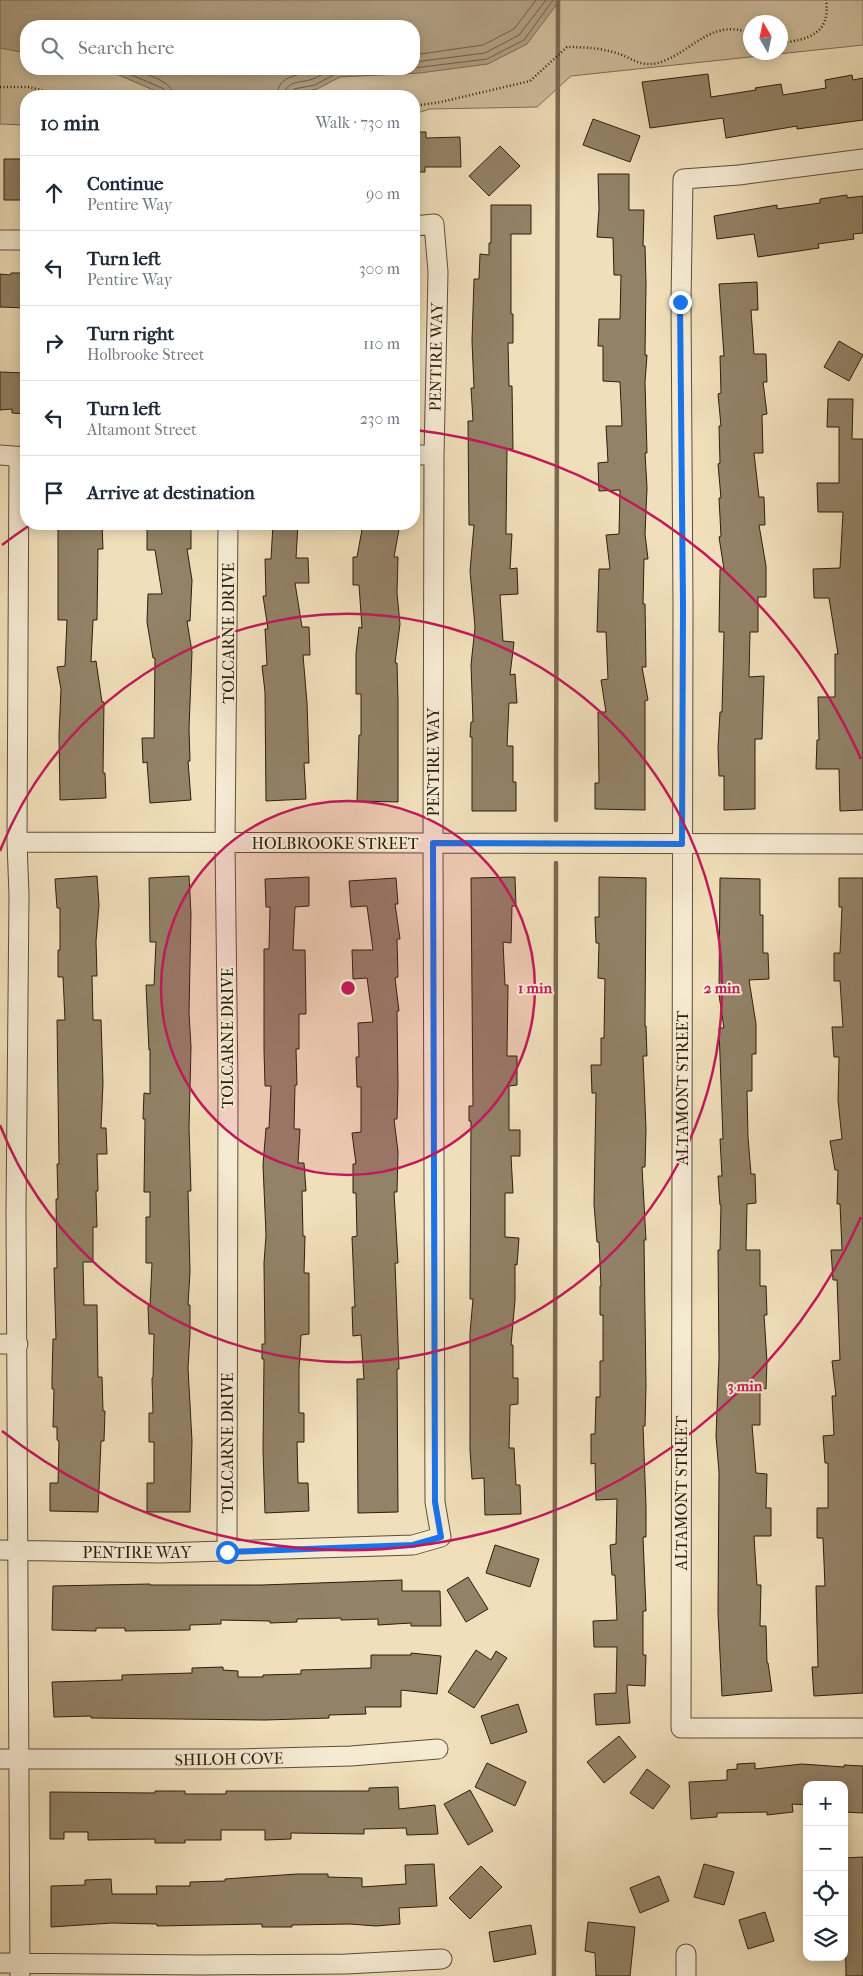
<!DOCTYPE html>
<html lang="en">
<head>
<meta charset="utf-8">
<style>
	body { margin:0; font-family:"IM FELL French Canon",serif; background:#f2f2f3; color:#1f2937 }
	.controls { position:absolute; right:15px; bottom:15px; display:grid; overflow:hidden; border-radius:10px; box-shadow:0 2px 12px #0003 }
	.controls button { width:45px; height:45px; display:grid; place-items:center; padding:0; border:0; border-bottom:1px solid #e0e1e3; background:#fff; color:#1f2937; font:25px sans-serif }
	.compass { position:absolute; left:743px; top:15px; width:45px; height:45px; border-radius:50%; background:#fff; box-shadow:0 2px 12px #0003; rotate:351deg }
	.stop { position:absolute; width:15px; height:15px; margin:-11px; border:4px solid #1a73e8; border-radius:50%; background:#fff }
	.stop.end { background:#1a73e8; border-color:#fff; box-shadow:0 1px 5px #0008 }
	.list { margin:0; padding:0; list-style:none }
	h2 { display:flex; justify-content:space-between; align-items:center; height:65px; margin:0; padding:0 20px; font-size:21px }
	h2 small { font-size:16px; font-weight:400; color:#747a83 }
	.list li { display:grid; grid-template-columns:32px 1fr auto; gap:15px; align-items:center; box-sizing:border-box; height:75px; padding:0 20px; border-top:1px solid #e0e1e3 }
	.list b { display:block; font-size:19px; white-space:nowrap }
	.list p { margin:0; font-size:16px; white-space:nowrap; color:#747a83 }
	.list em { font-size:16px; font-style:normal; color:#747a83 }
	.icon { flex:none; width:28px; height:28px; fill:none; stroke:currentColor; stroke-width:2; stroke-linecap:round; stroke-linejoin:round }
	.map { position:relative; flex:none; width:863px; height:1976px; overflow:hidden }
	.search { position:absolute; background:#fff; box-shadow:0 2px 12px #0003; left:20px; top:20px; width:400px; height:55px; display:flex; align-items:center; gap:12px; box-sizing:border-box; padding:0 18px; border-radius:20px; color:#747a83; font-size:19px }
	.panel { position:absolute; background:#fff; box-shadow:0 2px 12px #0003; left:20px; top:90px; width:400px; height:440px; border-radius:20px }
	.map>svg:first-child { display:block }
</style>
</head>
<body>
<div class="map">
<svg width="863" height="1976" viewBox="0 0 863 1976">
	<rect width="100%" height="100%" fill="#f0dfba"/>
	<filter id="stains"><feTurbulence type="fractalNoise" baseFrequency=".004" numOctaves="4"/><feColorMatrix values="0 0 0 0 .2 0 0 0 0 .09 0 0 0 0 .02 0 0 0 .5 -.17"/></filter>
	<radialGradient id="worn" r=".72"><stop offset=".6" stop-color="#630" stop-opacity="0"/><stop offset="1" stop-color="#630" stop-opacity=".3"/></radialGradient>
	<path fill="#cfbe9d" stroke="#7e6e56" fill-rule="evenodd" d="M0,0h863v45l-292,31 -34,31 -107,2 -16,5v-18h-388v29l-26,-1zM750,22h30v30h-30zM26,26h388v43h-388z"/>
	<path fill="#ae9d80" stroke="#7a6a52" d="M0,0h560l-33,44 -39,20 -68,9 -80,4 -23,12 -32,7h-118l-62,-27h309v-43h-388v27l-26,-5z"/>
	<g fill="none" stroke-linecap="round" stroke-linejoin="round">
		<path stroke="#6e5e47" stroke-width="1" d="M414,55l69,-10 31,-16 22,-29
			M414,62l71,-9 34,-18 27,-35
			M414,68l73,-9 37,-19 29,-40
			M118,69l46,20 3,7
			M133,69c13,6 39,11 41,27
			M277,96c1,-23 23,-19 39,-27
			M284,96c1,-16 18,-13 29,-17 7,-3 13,-7 19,-10
			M291,96l3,-7 21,-4 24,-13 69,-3"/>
		<path stroke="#7a6a52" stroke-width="4.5" d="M556,820l2,-820
			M554,1976l2,-1113"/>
	</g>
	<path fill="#928267" stroke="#2d1e0e" d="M708,74l3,23 45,-7 -1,-2 26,-4 2,11 43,-7 -1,-8 27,-5 1,5 10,-2v42l-66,9v-3l-71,12 -3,-20 -73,10 -8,-46z
		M593,119l47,17 -10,26 -47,-17z
		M414,132h12v6l34,-1 1,30h-36v5h-11z
		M500,146l20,20 -31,30 -20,-20z
		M4,159h22v41h-22z
		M598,174h31v36h15l-1,36h2l1,37 -1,72h2l-2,27 2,71h-2l2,35 -2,46 3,25h-4l-1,45h2l1,63h-4l6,33 -3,1v109l-50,-1v-26h4l-1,-71h8l-5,-32 7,-1 -2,-47h-9l2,-63h11l-4,-34 13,-1 1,-44 -21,1 -1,-28 10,-1 -2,-36h16l-2,-44 -17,-1v-35h-5l1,-27h21l1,-44h-7l-1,-37 -16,-1 2,-28z
		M847,195v3l16,-2v37l-10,1 1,5 -36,5 1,4 -61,9 -4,-23 -37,5 -3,-23 63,-11v4l43,-6v-4z
		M491,205h40v29h-20v80h2v29h-5l1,43h3l1,63h-6l-1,85h6l-2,35 7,-1 1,26 -18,1 3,46 11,1 -4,33 5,-1 2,29h-8l-2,43h6v36h3v29h-44v-74h-2l1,-15h2l-2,-57 4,-38 -5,-56 4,-46h-5l-1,-104h5l-2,-33h3l-2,-47 2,-62h5l1,-25 9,1v-12h2z
		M11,273h15v35l-26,-1v-33l10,1z
		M757,282l1,28h-7l3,44h12l1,28h-4l4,32 -5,1 1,38h-9l5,44h5l1,28h-6l7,41v31h-8v35h-8l-1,45 15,-1 -2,63h-7v70l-31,1v-34h-5l-1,-28 2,-36h2l2,-80h-5l1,-63h4l-5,-32 2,-1 -2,-38h2l-3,-34 2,-1 -1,-37h2l-3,-32 3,-1 -1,-37h4l-5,-72z
		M839,341l24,14 -14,26 -25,-14z
		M0,372l26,1v41l-14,-1v-4l-12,1z
		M828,399h25l-1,40h11v371l-23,1 -1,-42h-23l1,-29h2l-1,-43h17v-43h3l-9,-56h-15l-1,-29 27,-1 3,-56h-25l-1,-29h22v-56h-12z
		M58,524h44l1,25h-5l-1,71h-4l-2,42 5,-1 6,41h2l-1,71h2l1,25 -46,2 -1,-65 2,-46 -4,-22 8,-1 2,-46h-9z
		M147,524h44v25h-4l5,31 -2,41h-3l5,31 -3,77 1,32h-2l3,39 -41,3 -3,-41 -4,1 -1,-25h12l1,-80h-2l-6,-36 1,-28h14l-7,-44h-8z
		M273,524h25l-2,34h12l1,25h-14l7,44h7l1,28h-7l4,48 2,60h-5l2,36 -40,2 -1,-109 -3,-26 5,-1 -2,-36h3l-5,-33h3l-1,-37h6z
		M363,524h37l-6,33h4l-1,36 3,31 -5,39h2l1,38v101l-41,-1 2,-66h2v-41h-5v-41l3,-26 3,1 -3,-43h-6v-28h4z
		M97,876l2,29 -3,36 1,35h-5l1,44h8l2,63 -2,45h5l1,26h-10l1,37h-2l1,36h-4v35h-10l1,43h13l1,72h4l1,34h2l-1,30h-3l-3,71 -48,-1v-28h8l1,-42 -2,-1v-13h-4l1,-38h-2v-12l1,-38h3l-2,-71h3l-1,-69h2l-1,-35h2l-2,-144h8l-2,-43h-5v-27h2v-42h-3l-2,-29z
		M189,876l2,38 -2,99 2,34 -2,81 2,63h-3l2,81 -2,33h2v29l-2,34 4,73 -2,71h-43v-29h7v-41h-5v-29h4l-1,-35h1l1,-44h-5l-1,-28h2l2,-43h-6v-46h4v-25h-6l1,-73h-2l1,-26 6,1v-45l-1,1 -3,-65h8l2,-43h-6l-1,-64z
		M309,877v29l-14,1 -2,43h12l1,64h-7v35h-3l1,36h-2l-1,44h6l-2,34h6l2,28h-4l1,45h2l-1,37h5v61l-8,1 -2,34v44h5v29h-7l1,41h10l1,28 -44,2 -2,-63 1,-91h-2v-15h3l-1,-81 2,-28 -3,-70 3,-37h3l2,-42h-6l-1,-36v-101h5l1,-42h-4l-1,-28z
		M515,877l1,29h-4l-1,37 -8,-1 2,43h3l-1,71h10v29l-8,1v44h11v26h-9l2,37h-8v44l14,1 -2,27 -2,-1v36l-4,45h2v33h5v26l-8,1 -1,43h5l2,37h4l1,29 -36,1 -1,-37 -12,1 -2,-29v-117l3,-34h-3l1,-178h-2v-15h4l-2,-228z
		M599,877l47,1 -1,148h1l1,30h-4l3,73 -1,38h-3l4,73h-2l2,146 -1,40h-2l3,80v31h-3l3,74h-3v44h3l-1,31 -18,-1 3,38 -34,2 -2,-31 22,-1 1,-46h-23l-1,-26 24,-1 -2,-45h-3l-2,-30 6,-1 1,-45 -21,1 -1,-37 -4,1v-30h4l1,-37h4v-36h3v-46h-3v-29h1l-2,-44h-2l-3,-38 2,-111h-4l-1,-28h10v-27h3l1,-59 -7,-1 1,-35h-3l-1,-26h4z
		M396,878l2,26h-3l5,35h-3l1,38 -3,1 4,33h-2l1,75 -1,33h-3l4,33 -1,40h-3l4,71h-3l4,106h-2l1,143 -40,1 -1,-134h7l-3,-44 -8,1 -1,-29h3l-3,-70 5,-1 -1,-43h-3v-29h3l-4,-31 9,-1v-45h-4l-1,-30h3l-1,-34 15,-1 -6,-44 -14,1 -1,-29h21l-6,-44 -16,1 -2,-26z
		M720,878l40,1v36h3v38h5l1,26 -20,1 7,44v30h-4v37h-5l1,46 3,37h4l1,29 -9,1 -1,46h14v36h6l1,29h-3l3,47 -1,27 -6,-1v37h-8l4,48 11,1 -1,34h5v28h-17l3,49h4l-1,41h6l1,37h1l4,28 -50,5 -4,-83 1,-141 -3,-36 3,-77 -1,-109h2l1,-45h-1l-2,-29h4l-2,-37h3l-4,-111h5l-5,-33z
		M839,878h24v815l-49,3 -2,-29h6l-2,-81h9l-2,-48h-6v-30h11v-45h-3l-2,-27 11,-1 -2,-39h4l-4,-35 8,-1 -3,-80h-4l-2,-30h11l-2,-46h-3l1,-34h-3l-5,-29 12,-2 -4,-39 1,-43h-5l-2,-30h11l-3,-46h-6v-28h6l2,-46h-3z
		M495,1545l44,14 -9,28 -44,-14z
		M468,1577l20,32 -22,13 -19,-32z
		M402,1580v11h38l1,35h-30v-3l-33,2v-6l-37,1v-2l-44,1v3l-27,1v-2l-49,-1v4l-31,1v5l-65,1v-3h-29v3l-44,-1 1,-44 97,-2v1h112z
		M476,1650l15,10 5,-9 11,7 -33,50 -26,-16z
		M411,1653l30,3 -4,38 -36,-4v17h-36l1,7 -37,1v3l-64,2 -174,-2v-2l-37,1 -2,-35 70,-2v-5l70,-2v-5l31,-1v3l15,1v6h25v-2l38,-1v-4l70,-2v-13h40z
		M518,1704l9,28 -36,12 -10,-28z
		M619,1736l17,21 -32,26 -17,-21z
		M487,1763l39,19 -11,24 -40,-19z
		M755,1763v6l47,-5 42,3v-2l19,1v47l-19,-1v-27h-37v20l-15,-1 1,8 -26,3v-3l-50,1v4l-26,2 -2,-37 38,-2v-10l10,-1v-5z
		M647,1769l23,17 -17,23 -23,-16z
		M398,1787l1,22 36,-4 3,29 -31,1 -1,-7 -42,1v5l-73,-1v6l-26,1v-10h-44v10h-36v3h-30v-4l-67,1v-8h-24v7h-14v-47l105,1v-2h30v3h41v-3h143v-3z
		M470,1790l23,41 -25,14 -24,-41z
		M863,1857v119h-17l-2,-118z
		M434,1864l3,42 -38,2 1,16 -24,2 -26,-2 -58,1v2h-30v-3l-105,2v-2l-45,-1 -61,4v-41l34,-1v-5l26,-1 1,15h45l-1,-8h34v-4l35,-1v-2l72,-5h31v3l34,1v9l44,-3 -1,-19z
		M704,1864l30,8 -10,33 -30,-8z
		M481,1866l21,21 -32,32 -21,-21z
		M659,1876l10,25 -29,12 -10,-25z
		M765,1912l9,29 -26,8 -9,-29z
		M588,1922l47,5 -5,49h-34l-1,-23 -10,-2z
		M531,1925l5,29 -42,8 -5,-30z"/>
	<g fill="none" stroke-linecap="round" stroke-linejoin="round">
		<defs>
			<path id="street" d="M863,159l-124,16 -56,4 -2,123 2,303 -2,1123h182
				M0,240h26
				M0,455l26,2
				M414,455h20
				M19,457l-2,385 2,53 -3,317 4,764
				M17,842l846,2
				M0,1344h18
				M0,1550l160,3 253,-8 28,-8 -6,-35 -2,-659 1,-388 4,-183 -4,-48 -20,2
				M227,1552l1,-468 -3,-241 3,-319
				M0,1759h237l114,-3 87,-7
				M686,1954v22
				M0,1963l200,2 146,-1 96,-5"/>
		</defs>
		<use href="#street" stroke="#5e4e39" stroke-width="21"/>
		<path stroke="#2d1e0e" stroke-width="2.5" stroke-dasharray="1 2.5" stroke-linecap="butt" d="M780,43c29,-3 51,-10 46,-43
			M0,87h29l36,9
			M414,106l27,-4 89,-21 37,-34c15,0 32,1 46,5 20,5 27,18 51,9 31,-13 49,-42 86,-28"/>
		<use href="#street" stroke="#f5ead2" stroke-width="19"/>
	</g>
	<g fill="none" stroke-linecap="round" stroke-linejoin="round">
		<path stroke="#1a73e8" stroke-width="6" d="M227,1552l186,-7 28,-8 -6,-35 -2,-659 249,1 1,-238 -3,-304"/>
	</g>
	<circle cx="348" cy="988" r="187" fill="#c2185b" fill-opacity=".12"/>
	<g fill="none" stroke="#c2185b" stroke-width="2.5">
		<circle cx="348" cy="988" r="187"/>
		<path d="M0 851A374 374 0 1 1 0 1125"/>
		<path d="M861 1217A562 562 0 0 1 2 1431M2 545A562 562 0 0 1 30 525M416 430A562 562 0 0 1 861 759"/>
	</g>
	<g text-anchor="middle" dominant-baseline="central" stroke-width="4" stroke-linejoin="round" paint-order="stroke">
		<g font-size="16" fill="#2d1e0e" stroke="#f5ead2">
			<text transform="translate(436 357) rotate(-89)">PENTIRE WAY</text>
			<text transform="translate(228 633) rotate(-90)">TOLCARNE DRIVE</text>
			<text transform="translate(433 762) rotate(-90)">PENTIRE WAY</text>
			<text x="335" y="843">HOLBROOKE STREET</text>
			<text transform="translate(227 1038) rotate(-90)">TOLCARNE DRIVE</text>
			<text transform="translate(682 1088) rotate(-90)">ALTAMONT STREET</text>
			<text transform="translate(227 1443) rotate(-90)">TOLCARNE DRIVE</text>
			<text transform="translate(681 1493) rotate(-90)">ALTAMONT STREET</text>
			<text x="137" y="1552">PENTIRE WAY</text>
			<text transform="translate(229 1759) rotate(-1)">SHILOH COVE</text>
		</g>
	</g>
	<circle cx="348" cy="988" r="8" fill="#c2185b" stroke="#f5ead2" stroke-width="2.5"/>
	<g font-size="15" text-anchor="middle" font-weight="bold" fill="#c2185b" stroke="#f5ead2" stroke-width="4" stroke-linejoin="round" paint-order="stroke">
		<text x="535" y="993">1 min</text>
		<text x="722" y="993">2 min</text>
		<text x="745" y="1391">3 min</text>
	</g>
	<rect width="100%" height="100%" filter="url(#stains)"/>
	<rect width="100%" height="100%" fill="url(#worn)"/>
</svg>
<div class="controls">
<button>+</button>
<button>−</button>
<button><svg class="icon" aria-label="locate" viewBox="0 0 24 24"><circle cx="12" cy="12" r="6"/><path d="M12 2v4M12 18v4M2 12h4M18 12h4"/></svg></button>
<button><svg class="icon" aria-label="layers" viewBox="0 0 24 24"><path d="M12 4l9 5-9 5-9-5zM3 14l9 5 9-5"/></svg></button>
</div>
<svg class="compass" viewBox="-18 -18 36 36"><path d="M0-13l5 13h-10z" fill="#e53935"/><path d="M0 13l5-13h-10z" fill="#747a83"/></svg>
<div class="stop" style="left:227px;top:1552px"></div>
<div class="stop end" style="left:680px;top:302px"></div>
<div class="search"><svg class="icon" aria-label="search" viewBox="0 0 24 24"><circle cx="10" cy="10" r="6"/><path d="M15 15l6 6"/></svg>Search here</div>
<section class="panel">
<h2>10 min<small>Walk · 730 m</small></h2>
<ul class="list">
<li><svg class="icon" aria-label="ahead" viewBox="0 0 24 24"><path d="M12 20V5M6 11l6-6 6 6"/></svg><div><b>Continue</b><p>Pentire Way</p></div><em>90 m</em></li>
<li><svg class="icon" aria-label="left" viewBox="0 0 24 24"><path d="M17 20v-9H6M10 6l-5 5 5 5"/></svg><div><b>Turn left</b><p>Pentire Way</p></div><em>300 m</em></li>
<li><svg class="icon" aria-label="right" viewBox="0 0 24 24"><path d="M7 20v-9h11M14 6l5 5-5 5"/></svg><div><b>Turn right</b><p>Holbrooke Street</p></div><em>110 m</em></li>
<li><svg class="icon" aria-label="left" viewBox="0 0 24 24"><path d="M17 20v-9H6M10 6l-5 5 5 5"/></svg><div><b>Turn left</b><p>Altamont Street</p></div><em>230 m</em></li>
<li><svg class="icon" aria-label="arrive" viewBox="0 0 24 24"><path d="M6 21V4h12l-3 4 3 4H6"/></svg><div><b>Arrive at destination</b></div></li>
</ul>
</section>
</div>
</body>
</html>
